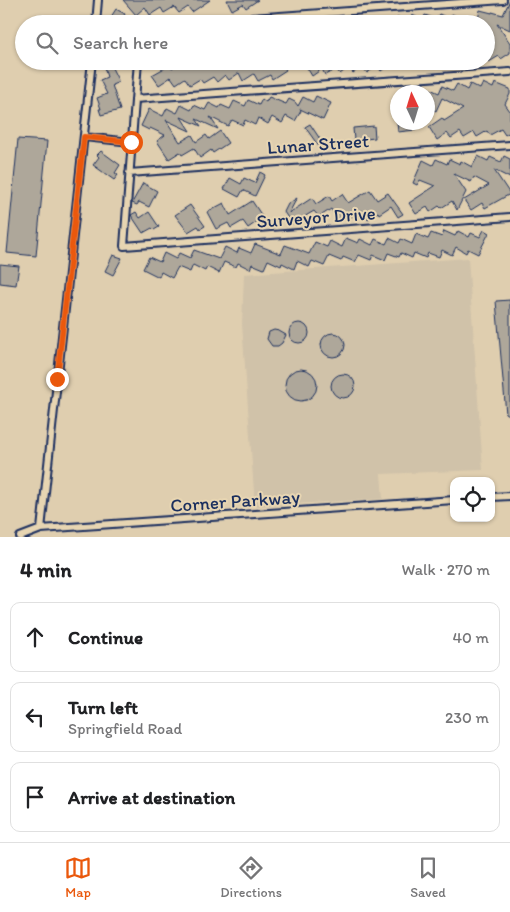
<!DOCTYPE html>
<html lang="en">
<head>
<meta charset="utf-8">
<style>
	body { margin:0; font-family:Itim,sans-serif; background:#f6f6f6; color:#202124 }
	.controls { position:absolute; right:15px; bottom:15px; display:grid; overflow:hidden; border-radius:10px; box-shadow:0 1px 4px #0004 }
	.controls button { width:45px; height:45px; display:grid; place-items:center; padding:0; border:0; border-bottom:1px solid #e0e0e0; background:#fff; color:#202124; font:25px sans-serif }
	.compass { position:absolute; left:390px; top:85px; width:45px; height:45px; border-radius:50%; background:#fff; box-shadow:0 1px 4px #0004; rotate:356deg }
	.stop { position:absolute; width:15px; height:15px; margin:-11px; border:4px solid #ea580c; border-radius:50%; background:#fff }
	.stop.end { background:#ea580c; border-color:#fff; box-shadow:0 1px 5px #0008 }
	.list { margin:0; padding:0; list-style:none }
	h2 { display:flex; justify-content:space-between; align-items:center; height:65px; margin:0; padding:0 20px; font-size:21px }
	h2 small { font-size:16px; font-weight:400; color:#757577 }
	.list li { display:grid; grid-template-columns:32px 1fr auto; gap:15px; align-items:center; box-sizing:border-box; height:70px; margin:0 10px 10px; padding:0 10px; border:1px solid #e0e0e0; border-radius:10px }
	.list b { display:block; font-size:19px; white-space:nowrap }
	.list p { margin:0; font-size:16px; white-space:nowrap; color:#757577 }
	.list em { font-size:16px; font-style:normal; color:#757577 }
	.icon { flex:none; width:28px; height:28px; fill:none; stroke:currentColor; stroke-width:2; stroke-linecap:round; stroke-linejoin:round }
	.map { position:relative; flex:none; width:510px; height:537px; overflow:hidden }
	.search { position:absolute; background:#fff; box-shadow:0 1px 4px #0004; left:15px; right:15px; top:15px; height:55px; display:flex; align-items:center; gap:12px; box-sizing:border-box; padding:0 18px; border-radius:28px; color:#757577; font-size:19px }
	.sheet { height:305px; background:#fff }
	nav { display:flex; justify-content:space-around; align-items:center; box-sizing:border-box; height:70px; border-top:1px solid #e0e0e0; background:#fff; font-size:14px; color:#757577 }
	nav a { display:grid; justify-items:center; gap:2px }
	nav .on { color:#ea580c }
	.map>svg:first-child { display:block }
</style>
</head>
<body>
<div class="map">
<svg width="510" height="537" viewBox="0 0 510 537">
	<rect width="100%" height="100%" fill="#dfceaf"/>
	<filter id="ink" filterUnits="userSpaceOnUse"><feTurbulence type="fractalNoise" baseFrequency=".02" numOctaves="2"/><feDisplacementMap in="SourceGraphic" scale="10" xChannelSelector="R" yChannelSelector="G"/><feConvolveMatrix kernelMatrix="1 2 1 2 8 2 1 2 1" color-interpolation-filters="sRGB"/></filter>
	<g filter="url(#ink)">
		<path fill="#d0c2a9" d="M468,258l15,212 -102,4 2,25 -128,7 -13,-182 2,-50z"/>
		<path fill="#aea79a" stroke="#1b2f5e" d="M123,0h87l-18,12 -4,-5 -9,6 -5,-6 -10,6 -3,-5 -11,7 -5,-8 -9,8z
			M227,0h31l-12,8 -3,-4 -11,6z
			M510,0v30l-13,-6 13,19v10l-9,6 -2,-3 -10,6 -3,-3v-35h-9l3,-14 12,3v-1l11,3z
			M116,9l9,5 -5,10h-5l-6,-4z
			M439,14l11,5 2,-5 21,10h-78l3,-7 11,5 3,-7 11,5 2,-5 11,4z
			M102,61h20v2l-11,3 8,16 -7,3 8,25 -19,5 -2,-6h2l-4,-11 10,-4 -7,-14 7,-3z
			M191,61h89l6,9 -14,9 -2,-4 -12,6 -4,-7 -11,7 -4,-8 -10,7 -4,-5 -8,7 -4,-5 -10,6 -3,-4 -10,6 -5,-7 -9,6 -5,-7 -12,8 -7,-10 18,-10 2,3 9,-6 3,4z
			M303,61h99l-9,7 -3,-4 -9,7 -4,-5 -10,7 -4,-7 -10,7 -4,-6 -9,7 -4,-5 -11,6 -3,-6 -10,7z
			M483,83l10,5 2,-5 15,6v5l-5,10 5,7v21l-5,3 -4,-6 -11,6 -3,-4 -10,6 -3,-5 -10,6 -4,-6 -9,6 -4,-5 -10,7 -8,-13 13,-9 2,3 19,-12 -21,-11 -6,13 -8,-4v-19l11,5 3,-7 11,5 4,-7 10,6 3,-6 10,5z
			M316,96l15,7 -8,17 -23,-11 1,2 -6,10 -9,-5 -4,7 -10,-6 -4,7 -10,-6 -3,7 -10,-5 -2,5 -11,-5 -4,6 -18,-9 8,12 -22,-10 5,7 -20,-9 9,14 -24,-11 14,22 12,-7 4,7 10,-7 3,4 11,-8 8,12 -15,10 -2,-3 -11,8 -6,-10 -12,7 -2,-3 -11,7 -12,-18 8,-6 -15,-7 -1,2 -8,-4 8,-17 14,7 4,-8 10,5 4,-8 10,5 3,-5 11,5 4,-7 10,5 2,-3 9,4 4,-8 11,5 3,-6 11,5 3,-6 4,3 3,-5 17,7 3,-5 6,3 3,4 5,-9 10,5z
			M397,122h17l1,8 -17,2z
			M310,124l14,21 -4,3 -15,-21z
			M374,126l1,12 -21,2 -1,-12z
			M18,139l29,2 -11,115 -29,-3z
			M101,151l19,14 -5,8 3,2 -4,5 -21,-15 6,-8 -2,-2z
			M478,156l10,5 2,-4 11,5 3,-6 6,3v19l-16,-8 16,24 -25,14 -3,-5 -11,7 -7,-10 25,-15 -15,-8 -3,5 -17,-8 12,18 -9,18 -5,-9 -11,7 -2,-2 -9,6 -3,-5 -11,7 -7,-11 26,-17 -15,-6 -3,5 -4,-2 10,-23 10,5 3,-6 11,5 2,-5 11,5 1,-3 11,6z
			M260,172l5,3 -10,21 -12,-6 -4,7 -15,-8 6,-11 11,6 3,-6 11,5z
			M143,183l14,8 -8,16 -10,-5 -2,3 -5,-2z
			M370,190l7,10 11,-7 15,21 -5,3 -7,-11 -12,8 -1,-2 -10,7 -6,-9 -11,7 -3,-4 -10,7 -7,-11 -12,8 -5,-6 -22,13 -8,-12 4,-8 9,-6 -8,15 23,-15 4,6 13,-8 3,5 10,-7 6,9z
			M252,201l14,21 -5,3 -3,-4 -10,7 -5,-7 -12,7 -3,-5 -12,6 -9,-17 17,-9 6,12z
			M190,205l15,21 -5,3 -2,-3 -10,6 -13,-17z
			M136,212l4,6 9,-6 10,15 -5,3 -2,-2 -9,5 -12,-18z
			M484,230l5,3 -11,21 -10,-5 -2,4 -10,-6 -4,8 -10,-5 -3,7 -11,-4 -2,5 -12,-5 -2,5 -11,-5 -2,4 -11,-4 -3,7 -12,-5 -2,5 -12,-5 -4,7 -12,-5 -2,4 -12,-5 -5,10 -12,-5 -3,6 -12,-6 -3,8 -12,-6 -1,3 -13,-6 -4,9 -12,-5 -2,5 -12,-6 -2,4 -12,-5 -5,11 -12,-6 -2,4 -12,-6 -3,7 -12,-5 -6,11 -11,-6 -2,5 -16,-8 6,-12 11,5 4,-9 12,6 3,-6 11,5 4,-8 25,9 6,-12 12,6 2,-5 12,5 4,-9 26,10 4,-9 24,9 6,-12 12,5 3,-6 12,6 4,-9 12,5 2,-4 12,6 3,-6 11,5 3,-6 10,5 2,-4 11,5 4,-10 12,5 3,-6 11,4 2,-6 11,5 3,-5 11,6 2,-4 9,4z
			M113,255l9,3 -9,17 -8,-4z
			M0,264l19,2 -3,19 -16,-2z
			M510,300v114h-4l-10,-113z
			M289 333a10 10 0 1 1 20 0a10 10 0 1 1-20 0Z
			M274,330l5,1 7,4 -4,8 -4,3h-6l-5,-7 2,-7z
			M321 345a12 12 0 1 1 24 0a12 12 0 1 1-24 0Z
			M285 385a16 16 0 1 1 32 0a16 16 0 1 1-32 0Z
			M331 386a12 12 0 1 1 24 0a12 12 0 1 1-24 0Z"/>
		<g fill="none" stroke-linecap="round" stroke-linejoin="round">
			<defs>
				<path id="minor" d="M96,24l2,-24
					M170,24l333,-24
					M138,61l-14,185 386,-29
					M135,99l375,-27
					M84,137l47,5
					M129,173l381,-28
					M491,497l19,-1
					M41,529l51,-468
					M20,537l21,-8 413,-29"/>
			</defs>
			<use href="#minor" stroke="#1b2f5e" stroke-width="10"/>
			<use href="#minor" stroke="#e7d5b2" stroke-width="6"/>
		</g>
	</g>
	<g fill="none" stroke-linecap="round" stroke-linejoin="round" filter="url(#ink)">
		<path stroke="#ea580c" stroke-width="6" d="M57,379l27,-242 47,5"/>
	</g>
	<g text-anchor="middle" dominant-baseline="central" stroke-width="4" stroke-linejoin="round" paint-order="stroke">
		<g font-size="19" fill="#1b2f5e" stroke="#e7d5b2">
			<text transform="translate(318 144) rotate(-4)">Lunar Street</text>
			<text transform="translate(316 217) rotate(-4)">Surveyor Drive</text>
			<text transform="translate(235 501) rotate(-4)">Corner Parkway</text>
		</g>
	</g>
</svg>
<div class="controls">
<button><svg class="icon" aria-label="locate" viewBox="0 0 24 24"><circle cx="12" cy="12" r="6"/><path d="M12 2v4M12 18v4M2 12h4M18 12h4"/></svg></button>
</div>
<svg class="compass" viewBox="-18 -18 36 36"><path d="M0-13l5 13h-10z" fill="#e53935"/><path d="M0 13l5-13h-10z" fill="#757577"/></svg>
<div class="stop" style="left:131px;top:142px"></div>
<div class="stop end" style="left:57px;top:379px"></div>
<div class="search"><svg class="icon" aria-label="search" viewBox="0 0 24 24"><circle cx="10" cy="10" r="6"/><path d="M15 15l6 6"/></svg>Search here</div>
</div>
<section class="sheet">
<h2>4 min<small>Walk · 270 m</small></h2>
<ul class="list">
<li><svg class="icon" aria-label="ahead" viewBox="0 0 24 24"><path d="M12 20V5M6 11l6-6 6 6"/></svg><div><b>Continue</b></div><em>40 m</em></li>
<li><svg class="icon" aria-label="left" viewBox="0 0 24 24"><path d="M17 20v-9H6M10 6l-5 5 5 5"/></svg><div><b>Turn left</b><p>Springfield Road</p></div><em>230 m</em></li>
<li><svg class="icon" aria-label="arrive" viewBox="0 0 24 24"><path d="M6 21V4h12l-3 4 3 4H6"/></svg><div><b>Arrive at destination</b></div></li>
</ul>
</section>
<nav>
<a class="on"><svg class="icon" aria-label="map" viewBox="0 0 24 24"><path d="M3 6l6-2 6 2 6-2v14l-6 2-6-2-6 2zM9 4v14M15 6v14"/></svg>Map</a>
<a><svg class="icon" aria-label="directions" viewBox="0 0 24 24"><path d="M12 3l9 9-9 9-9-9zM9 14v-3h6M13 9l2 2-2 2"/></svg>Directions</a>
<a><svg class="icon" aria-label="saved" viewBox="0 0 24 24"><path d="M7 4h10v16l-5-4-5 4z"/></svg>Saved</a>
</nav>
</body>
</html>
